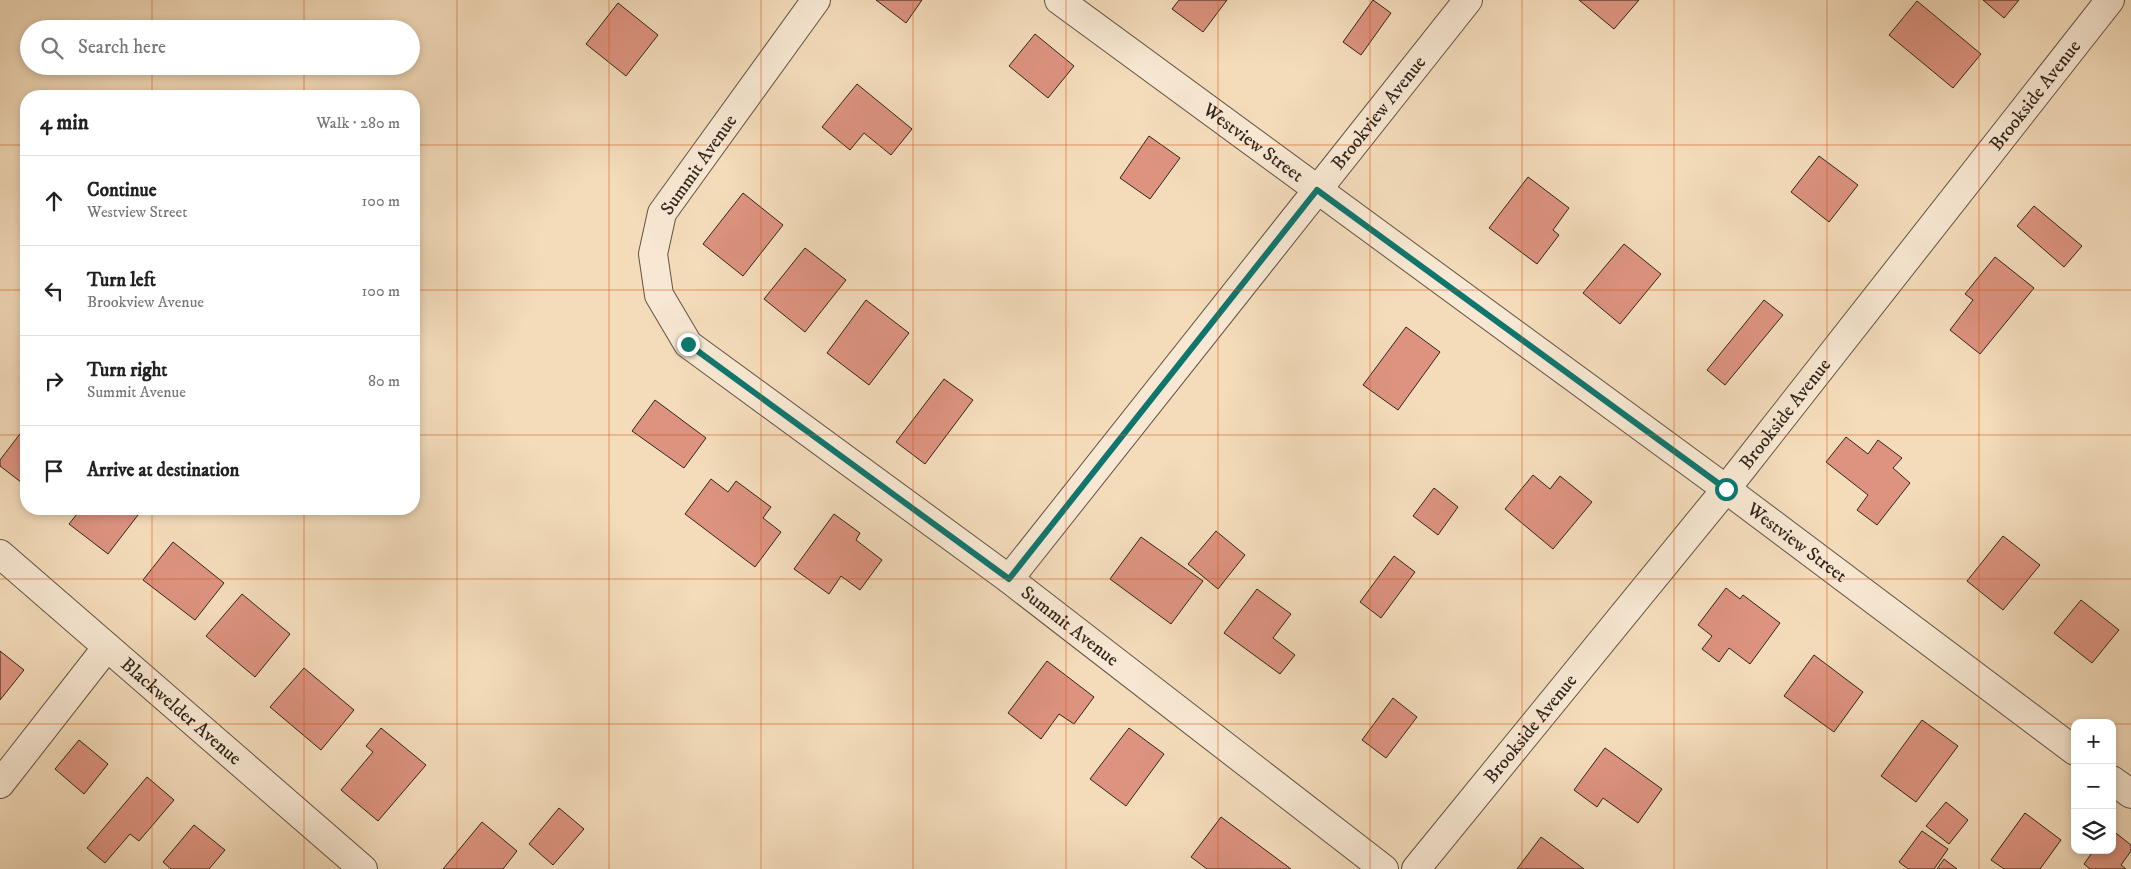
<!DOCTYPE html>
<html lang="en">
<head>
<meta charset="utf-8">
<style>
	body { margin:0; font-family:"IM FELL DW Pica",serif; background:#f2f2f2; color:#222 }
	.controls { position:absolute; right:15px; bottom:15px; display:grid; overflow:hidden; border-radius:10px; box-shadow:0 2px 8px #0003 }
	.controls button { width:45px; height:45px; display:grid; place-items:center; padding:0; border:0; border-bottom:1px solid #e0e0e0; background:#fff; color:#222; font:25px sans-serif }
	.stop { position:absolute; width:15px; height:15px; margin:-11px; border:4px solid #0f766e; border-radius:50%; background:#fff }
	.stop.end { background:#0f766e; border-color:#fff; box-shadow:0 1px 5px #0008 }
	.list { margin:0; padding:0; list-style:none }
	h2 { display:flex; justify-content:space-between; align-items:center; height:65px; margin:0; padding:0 20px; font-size:21px }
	h2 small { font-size:16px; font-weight:400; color:#767676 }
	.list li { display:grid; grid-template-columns:32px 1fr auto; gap:15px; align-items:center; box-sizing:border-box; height:90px; padding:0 20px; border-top:1px solid #e0e0e0 }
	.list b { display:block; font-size:19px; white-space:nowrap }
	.list p { margin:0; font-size:16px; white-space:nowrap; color:#767676 }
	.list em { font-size:16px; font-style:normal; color:#767676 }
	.icon { flex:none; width:28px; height:28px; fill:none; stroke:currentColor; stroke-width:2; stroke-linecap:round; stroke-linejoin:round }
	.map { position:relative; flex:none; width:2131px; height:869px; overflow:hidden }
	.search { position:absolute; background:#fff; box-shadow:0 2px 8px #0003; left:20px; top:20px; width:400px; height:55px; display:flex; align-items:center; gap:12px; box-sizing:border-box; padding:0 18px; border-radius:28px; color:#767676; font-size:19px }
	.panel { position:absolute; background:#fff; box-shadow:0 2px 8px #0003; left:20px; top:90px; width:400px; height:425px; border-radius:20px }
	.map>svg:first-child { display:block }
</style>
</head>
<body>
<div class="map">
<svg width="2131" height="869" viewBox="0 0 2131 869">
	<rect width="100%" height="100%" fill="#f4dcbb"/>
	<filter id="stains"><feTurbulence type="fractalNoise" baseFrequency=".004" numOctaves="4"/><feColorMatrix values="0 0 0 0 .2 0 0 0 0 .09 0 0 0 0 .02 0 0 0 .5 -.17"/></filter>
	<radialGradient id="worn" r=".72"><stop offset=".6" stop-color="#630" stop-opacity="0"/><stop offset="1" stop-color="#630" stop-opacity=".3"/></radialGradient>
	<path fill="#dd9380" stroke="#30251b" d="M876,0h46l-16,23z
		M1179,0h48l-24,32 -31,-23z
		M1373,0l18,13 -30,42 -18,-13z
		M1579,0h60l-25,29z
		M1983,0h36l-15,18z
		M1917,1l64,53 -28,34 -64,-53z
		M618,3l40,32 -32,41 -40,-32z
		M1035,34l39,32 -26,32 -39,-32z
		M857,84l55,45 -21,26 -27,-22 -14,17 -28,-23z
		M1149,136l31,22 -30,41 -30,-21z
		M1819,156l39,29 -29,37 -38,-30z
		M1528,177l41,31 -16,22 6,5 -22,29 -48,-36z
		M743,193l40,32 -40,51 -40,-32z
		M2034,206l48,40 -18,21 -47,-41z
		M1624,244l37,30 -41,50 -37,-31z
		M805,248l41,32 -41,52 -41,-33z
		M1995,257l39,31 -54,66 -30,-24 23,-30 -8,-6z
		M866,300l43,33 -40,52 -42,-32z
		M1764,300l19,15 -58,70 -18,-15z
		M1406,327l34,25 -42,58 -35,-25z
		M944,379l29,21 -48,64 -29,-22z
		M655,400l51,38 -22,30 -52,-37z
		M26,426v60l-26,-20v-6z
		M1846,437l22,17 10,-14 24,18 -9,10 17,15 -33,42 -20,-15 11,-15 -42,-33z
		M1533,475l17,14 10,-13 32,26 -39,47 -48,-40z
		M711,479l17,13 8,-11 35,26 -8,11 18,14 -26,35 -70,-53z
		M1434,488l24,19 -20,28 -25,-19z
		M81,509h49l8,6 -30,39 -39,-30z
		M834,514l26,19 -4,7 26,20 -22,30 -19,-14 -12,18 -35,-25z
		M1216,531l29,24 -27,34 -30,-25z
		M2003,536l37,29 -37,45 -36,-29z
		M1141,537l62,44 -32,43 -61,-45z
		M173,542l51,41 -29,37 -52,-40z
		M1394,556l21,16 -34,46 -21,-16z
		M1726,588l14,11 3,-4 37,28 -30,41 -21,-16 -10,14 -17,-13 10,-13 -14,-11z
		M1257,589l34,25 -18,24 22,17 -15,19 -56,-41z
		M242,594l48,40 -35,43 -49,-41z
		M2081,600l38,30 -27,33 -38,-30z
		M0,651l24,19 -24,30z
		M1814,655l49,37 -29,40 -50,-36z
		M1047,661l47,36 -20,27 -15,-10 -18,25 -33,-26z
		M304,668l50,42 -33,40 -51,-43z
		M1393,698l24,19 -31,41 -24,-18z
		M1922,720l36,26 -42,56 -35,-26z
		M381,728l45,37 -48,56 -37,-31 32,-38 -7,-6z
		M1129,728l35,26 -38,52 -36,-27z
		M79,740l29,24 -24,30 -29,-25z
		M1605,748l57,41 -24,34 -35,-25 -6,9 -23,-17z
		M147,777l27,23 -35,41 -9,-7 -25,29 -18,-15z
		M1946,802l22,18 -19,24 -23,-18z
		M559,808l25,21 -31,36 -24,-21z
		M2025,813l36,27 -21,29h-36l-13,-9z
		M1221,817l70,52h-84l-16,-12z
		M482,822l35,29 -14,18h-60z
		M194,825l31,25 -16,19h-38l-8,-7z
		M2112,830l19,15v6l-10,14 5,4h-36l-6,-5 10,-14h18z
		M1922,831l26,18 -14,20h-26l-9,-7z
		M1541,837l43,32h-67z
		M1944,859l13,10h-20z"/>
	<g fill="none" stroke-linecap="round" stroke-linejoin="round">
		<defs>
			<g id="minor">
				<path id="s1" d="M816,0l-154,213 -9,41 6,41 29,49 321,235 375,290"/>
				<path id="s2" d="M1059,0l667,489 349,262"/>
				<path id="s3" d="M0,554l363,315"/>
				<path id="s4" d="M1009,579l459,-579"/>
				<path d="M2112,780l19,14"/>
				<path d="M0,784l107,-137"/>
				<path id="s5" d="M1416,869l310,-380 384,-489"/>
			</g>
		</defs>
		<use href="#minor" stroke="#615343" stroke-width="30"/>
		<use href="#minor" stroke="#f8e8d3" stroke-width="28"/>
	</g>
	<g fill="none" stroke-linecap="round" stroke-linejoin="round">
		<path stroke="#0f766e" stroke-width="6" d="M688,344l321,235 308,-389 409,299"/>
	</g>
	<path fill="none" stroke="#d6540e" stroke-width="1" stroke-opacity="0.55" d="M152,0v29M304,0v29M457,0v869M609,0v869M761,0v869M913,0v869M1066,0v869M1218,0v869M1370,0v869M1522,0v869M1674,0v869M1827,0v869M1979,0v869M152,66v30M304,66v30M0,145h26M414,145h1717M0,290h26M414,290h1717M0,435h26M414,435h1717M152,509v360M304,509v360M0,579h2131M0,724h2075M2112,724h19"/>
	<g text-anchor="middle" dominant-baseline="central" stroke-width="4" stroke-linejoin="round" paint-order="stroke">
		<g font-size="19" fill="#30251b" stroke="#f8e8d3">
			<text stroke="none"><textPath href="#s5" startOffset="991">Brookside Avenue</textPath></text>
			<text stroke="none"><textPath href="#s4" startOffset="595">Brookview Avenue</textPath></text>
			<text stroke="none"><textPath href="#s2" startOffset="241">Westview Street</textPath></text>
			<text transform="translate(699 165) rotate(-55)">Summit Avenue</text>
			<text stroke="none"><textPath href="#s5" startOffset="586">Brookside Avenue</textPath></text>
			<text stroke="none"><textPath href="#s2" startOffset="916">Westview Street</textPath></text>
			<text stroke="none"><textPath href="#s1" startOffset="878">Summit Avenue</textPath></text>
			<text stroke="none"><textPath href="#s3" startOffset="240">Blackwelder Avenue</textPath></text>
			<text stroke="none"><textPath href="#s5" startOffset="181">Brookside Avenue</textPath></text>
		</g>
	</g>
	<rect width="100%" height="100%" filter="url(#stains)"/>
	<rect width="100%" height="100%" fill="url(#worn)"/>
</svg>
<div class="controls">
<button>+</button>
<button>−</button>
<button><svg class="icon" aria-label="layers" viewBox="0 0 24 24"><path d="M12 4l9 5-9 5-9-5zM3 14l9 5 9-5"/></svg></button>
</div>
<div class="stop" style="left:1726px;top:489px"></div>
<div class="stop end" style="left:688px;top:344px"></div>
<div class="search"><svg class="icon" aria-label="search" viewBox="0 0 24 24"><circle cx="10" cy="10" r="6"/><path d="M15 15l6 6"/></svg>Search here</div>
<section class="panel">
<h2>4 min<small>Walk · 280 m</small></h2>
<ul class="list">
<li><svg class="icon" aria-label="ahead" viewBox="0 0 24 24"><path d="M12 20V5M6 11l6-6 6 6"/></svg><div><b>Continue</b><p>Westview Street</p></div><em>100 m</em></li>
<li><svg class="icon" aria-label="left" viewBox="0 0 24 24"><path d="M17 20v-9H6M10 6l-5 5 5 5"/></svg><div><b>Turn left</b><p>Brookview Avenue</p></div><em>100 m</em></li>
<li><svg class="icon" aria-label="right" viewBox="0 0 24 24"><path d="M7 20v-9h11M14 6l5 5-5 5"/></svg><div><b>Turn right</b><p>Summit Avenue</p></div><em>80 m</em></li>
<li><svg class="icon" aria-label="arrive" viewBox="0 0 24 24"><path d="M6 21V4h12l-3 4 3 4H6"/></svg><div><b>Arrive at destination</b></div></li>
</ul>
</section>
</div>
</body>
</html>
